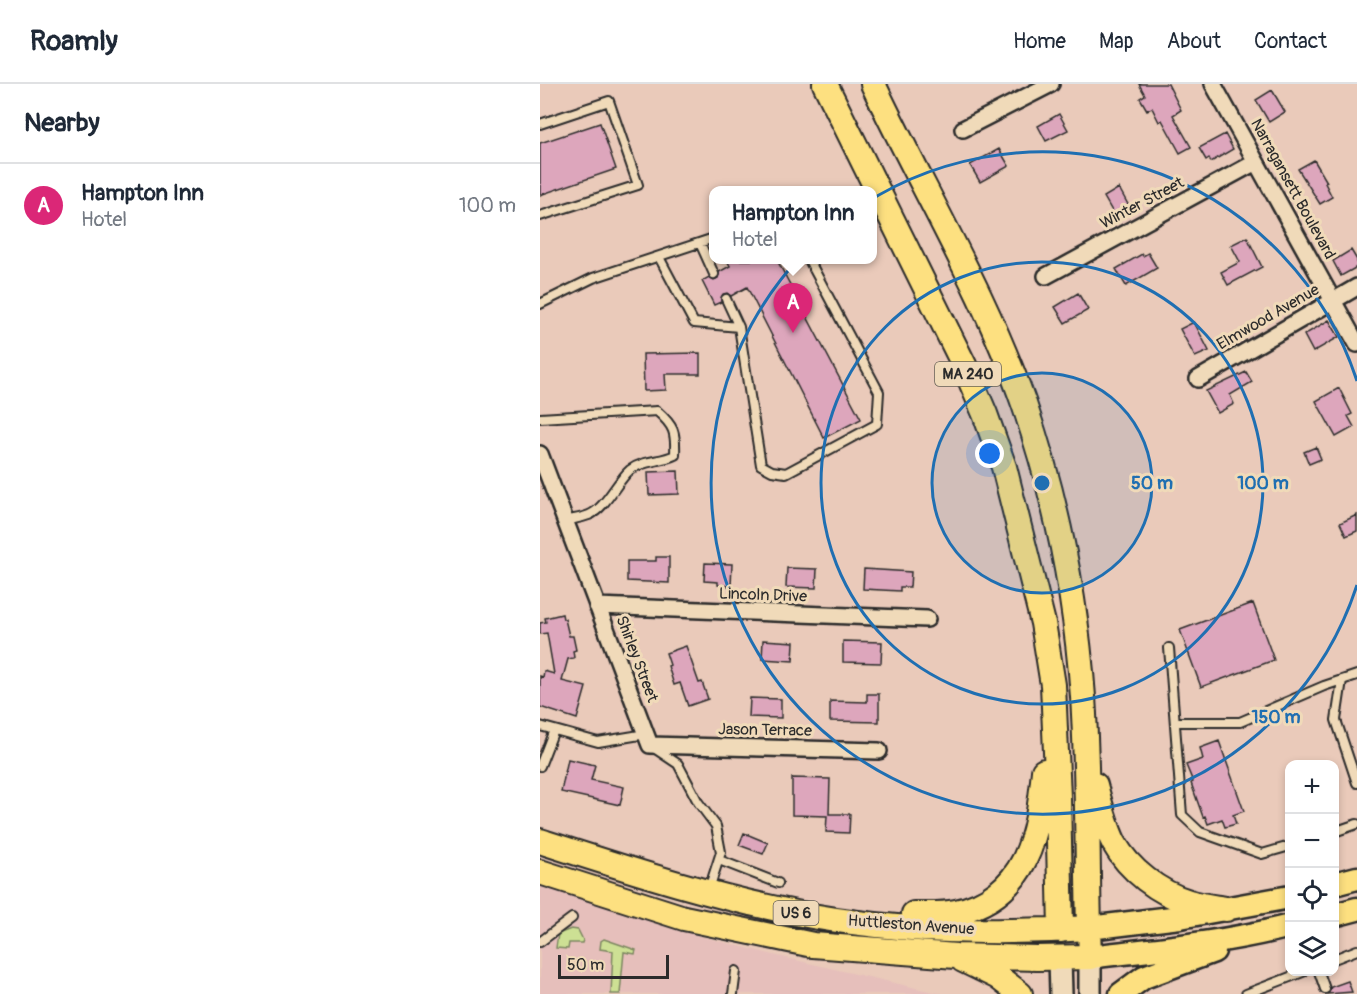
<!DOCTYPE html>
<html lang="en">
<head>
<meta charset="utf-8">
<style>
	body { margin:0; font-family:Pangolin,sans-serif; background:#f6f6f7; color:#1f2937 }
	.controls { position:absolute; right:18px; bottom:18px; display:grid; overflow:hidden; border-radius:12px; box-shadow:0 3px 9px #0003 }
	.controls button { width:54px; height:54px; display:grid; place-items:center; padding:0; border:0; border-bottom:2px solid #e0e1e3; background:#fff; color:#1f2937; font:30px sans-serif }
	.scale { position:absolute; left:18px; bottom:15px; width:111px; box-sizing:border-box; padding-left:6px; border:3px solid #2b2b2b; border-top:0; font-size:16px; line-height:21px; white-space:nowrap; color:#2b2b2b; -webkit-text-stroke:4px #f0dab9; paint-order:stroke }
	.you { position:absolute; left:450px; top:370px; width:21px; height:21px; margin:-15px; border:4px solid #fff; border-radius:50%; background:#1a73e8; box-shadow:0 0 0 9px #1a73e833 }
	.badge { display:grid; place-items:center; width:39px; height:39px; border-radius:50%; background:#db2777; color:#fff; font-size:20px; font-weight:700 }
	.pin { position:absolute; translate:-50% -50px; filter:drop-shadow(0 2px 3px #0008) }
	.pin::after { content:''; position:absolute; top:32px; width:21px; height:18px; background:inherit; clip-path:polygon(0 0,100% 0,50% 100%) }
	.popup { position:absolute; left:169px; top:102px; width:168px; height:78px; box-sizing:border-box; display:grid; place-content:center; border-radius:12px; background:#fff; filter:drop-shadow(0 2px 4px #0005); font-size:20px; white-space:nowrap; color:#747a83 }
	.popup b { font-size:22px; color:#1f2937 }
	.popup::after { content:''; position:absolute; left:50%; top:100%; margin-left:-12px; border:12px solid transparent; border-top-color:#fff }
	.list { margin:0; padding:0; list-style:none }
	h2 { display:flex; justify-content:space-between; align-items:center; height:78px; margin:0; padding:0 24px; font-size:26px }
	h2 small { font-size:20px; font-weight:400; color:#747a83 }
	.list li { display:grid; grid-template-columns:39px 1fr auto; gap:18px; align-items:center; box-sizing:border-box; height:84px; padding:0 24px; border-top:2px solid #e0e1e3 }
	.list b { display:block; font-size:22px; white-space:nowrap }
	.list p { margin:0; font-size:20px; white-space:nowrap; color:#747a83 }
	.list em { font-size:20px; font-style:normal; color:#747a83 }
	.icon { flex:none; width:33px; height:33px; fill:none; stroke:currentColor; stroke-width:2; stroke-linecap:round; stroke-linejoin:round }
	.map { position:relative; flex:none; width:817px; height:910px; overflow:hidden }
	header { display:flex; align-items:center; gap:36px; box-sizing:border-box; height:84px; padding:0 30px; background:#fff; border-bottom:2px solid #e0e1e3 }
	header strong { font-size:28px }
	nav { display:flex; gap:33px; margin-inline-start:auto; font-size:21px }
	main { display:flex }
	aside { flex:1; background:#fff }
	.map>svg:first-child { display:block }
</style>
</head>
<body>
<header>
<strong>Roamly</strong>
<nav><a>Home</a><a>Map</a><a>About</a><a>Contact</a></nav>
</header>
<main>
<aside>
<h2>Nearby<small></small></h2>
<ul class="list">
<li><span class="badge">A</span><div><b>Hampton Inn</b><p>Hotel</p></div><em>100 m</em></li>
</ul>
</aside>
<div class="map">
<svg width="817" height="910" viewBox="0 0 817 910">
	<rect width="100%" height="100%" fill="#eacaba"/>
	<filter id="ink" filterUnits="userSpaceOnUse"><feTurbulence type="fractalNoise" baseFrequency=".0167" numOctaves="2"/><feDisplacementMap in="SourceGraphic" scale="12" xChannelSelector="R" yChannelSelector="G"/><feConvolveMatrix kernelMatrix="1 2 1 2 8 2 1 2 1" color-interpolation-filters="sRGB"/></filter>
	<g filter="url(#ink)">
		<path fill="#e6bfbb" d="M0,802l140,45 98,25 164,38h-402z"/>
		<path fill="#cde094" stroke="#7c8660" stroke-width="1.5" d="M31,845l7,1 5,10 -1,3h-13l-1,6 -12,-1 2,-14z
			M64,855l32,11 -1,4 -11,-2 -4,42h-9l2,-43 -13,-2 1,-8z"/>
		<path fill="#dda6bc" stroke="#2b2b2b" stroke-width="1.5" d="M599,0h29l13,26 -8,5 18,32 -11,6 -18,-33 -3,2 -7,-14 -5,2 -7,-12 5,-3z
			M732,6l13,22 -16,10 -13,-22z
			M519,30l9,16 -22,11 -8,-15z
			M60,39l16,46 -76,26v-52z
			M685,50l8,15 -22,13 -2,-4 -3,2 -7,-12z
			M459,65l10,17 -29,16 -10,-17z
			M774,76l13,22 -2,1 7,14 -12,7 -22,-35z
			M579,104l12,22 -15,8 -12,-21z
			M707,153l15,30 -34,18 -7,-13 19,-10 -9,-17z
			M811,166l6,10v7l-16,9 -8,-15z
			M608,169l9,15 -31,18 -10,-17 26,-15 1,2z
			M187,176h50l84,159 -37,19 -77,-151 -16,9 -4,-3 -4,1 -2,8 -7,3 -12,-24 7,-4 5,3 4,-2 1,-6 11,-6z
			M538,209l10,17 -23,13 -10,-16z
			M789,236l10,17 -26,15 -9,-17z
			M654,238l15,29 -14,6 -15,-28z
			M160,269v21h-35l1,16 -22,1 -1,-37z
			M706,288l6,10 -22,13 4,9 -16,9 -12,-22z
			M799,304l13,26 -4,2 6,11 -18,10 -20,-36z
			M776,363l5,12 -12,5 -5,-12z
			M138,387l1,23 -30,1 -1,-23z
			M817,431v16l-11,5 -6,-13z
			M116,473h13v26l-42,-2v-20h29z
			M165,479l27,1 -1,22 -13,-1v-3l-14,-1z
			M247,484l30,1 -1,19 -30,-1z
			M324,485l47,3 -1,15h-10v4l-37,-2z
			M713,519l21,57 -73,27 -21,-57z
			M22,530l1,5h2l4,17h4l3,14 -3,1 1,7 -6,1 -6,22 24,6 -9,32 -37,-12v-31l3,1 1,-6 10,3 -7,-41 -7,1v-11l6,-1 -1,-4z
			M223,556l31,2 -1,19 -31,-2z
			M303,557l39,1 -1,21 -38,-1z
			M146,562l13,37 3,-1 6,17 -20,7 -8,-23 -6,2 -6,-19 2,-1 -4,-12z
			M327,610h12v28l-49,-1v-20l37,1z
			M210,614l31,1v19l-32,-1z
			M679,657l25,70 -11,4 3,9 -11,3 -3,-8 -14,5 -3,-8 -2,1 -12,-34 2,-1 -7,-17 17,-6 -3,-11z
			M28,675l27,6 -4,15 33,7 -4,18 -59,-13z
			M252,694l38,1 -1,35h21l-1,19 -23,-1 1,-16 -35,-1z
			M204,749l24,10 -5,11 -24,-9z
			M808,897l4,11 -24,2 3,-7z"/>
		<g fill="none" stroke-linecap="round" stroke-linejoin="round">
			<defs>
				<path id="service" d="M0,40l69,-23 29,84 -98,31
					M160,159l14,31
					M119,173l35,66 45,4 22,138 11,6 14,2 91,-49 2,-32 -70,-132
					M186,215l13,28
					M0,220l53,-26 121,-40
					M0,334l117,-7c17,15 19,21 18,44 -14,7 -32,5 -45,15 -13,11 -25,39 -41,45 -8,3 -16,4 -24,6
					M629,564l13,167 18,17 62,22 28,-8
					M802,596l-6,40 21,63
					M635,638h65l84,-36 33,-11
					M0,642l58,16 48,-8
					M114,664l24,16 20,38 18,24 5,26 -12,37
					M0,682l14,-36
					M794,748l23,-8
					M179,776l59,23
					M0,858l32,-24
					M794,875l23,-9
					M779,888l6,17
					M193,910l3,-23
					M706,910l57,-22"/>
				<path id="minor" d="M673,0l144,260
					M423,45l88,-45
					M506,192l210,-114
					M658,295l159,-92
					M0,370l110,291 229,6
					M57,522l330,13"/>
				<path id="secondary" d="M550,873v37
					M520,874l1,36"/>
				<path id="primary" d="M794,800l23,-6
					M750,813l-110,20 -91,11 1,29c67,-8 134,-14 200,-31
					M794,831l23,-6
					M581,910l23,-17 70,-26"/>
				<path id="trunk" d="M285,0l139,281 21,49 19,53 39,156 10,62 5,112 3,133
					M555,701c5,19 10,40 19,58 15,27 45,50 75,59 12,4 25,5 37,7
					M0,757c90,29 179,58 272,75 91,16 186,18 277,12 -2,-77 -1,-155 -6,-231 -7,-99 -27,-200 -59,-293 -39,-111 -101,-214 -151,-320
					M0,788l144,46 129,27 143,11 81,2 53,-1
					M374,830c14,0 28,1 42,-2 72,-16 82,-78 88,-141
					M423,876l35,17 22,17"/>
			</defs>
			<use href="#service" stroke="#2b2b2b" stroke-width="12"/>
			<use href="#minor" stroke="#2b2b2b" stroke-width="20"/>
			<use href="#secondary" stroke="#2b2b2b" stroke-width="26"/>
			<use href="#primary" stroke="#2b2b2b" stroke-width="27"/>
			<use href="#trunk" stroke="#2b2b2b" stroke-width="28"/>
			<use href="#service" stroke="#f0dab9" stroke-width="8"/>
			<use href="#minor" stroke="#f0dab9" stroke-width="15"/>
			<use href="#secondary" stroke="#f0dab9" stroke-width="21"/>
			<use href="#primary" stroke="#fde080" stroke-width="22"/>
			<use href="#trunk" stroke="#fde080" stroke-width="24"/>
		</g>
	</g>
	<circle cx="502" cy="399" r="110" fill="#1f6fb2" fill-opacity=".12"/>
	<g fill="none" stroke="#1f6fb2" stroke-width="3">
		<circle cx="502" cy="399" r="110"/>
		<circle cx="502" cy="399" r="221"/>
		<path d="M817 501A331 331 0 1 1 817 297"/>
	</g>
	<g text-anchor="middle" dominant-baseline="central" stroke-width="6" stroke-linejoin="round" paint-order="stroke">
		<g fill="#f0dab9" stroke="#666056" stroke-width="1.5">
			<rect x="395" y="278" width="66" height="24" rx="4.5"/>
			<rect x="233.5" y="817" width="45" height="24" rx="4.5"/>
		</g>
		<g font-size="15" font-weight="bold" fill="#2b2b2b">
			<text x="428" y="290">MA 240</text>
			<text x="256" y="829">US 6</text>
		</g>
		<g font-size="16" fill="#2b2b2b" stroke="#f0dab9">
			<text transform="translate(753 105) rotate(61)">Narragansett Boulevard</text>
			<text transform="translate(602 119) rotate(-28)">Winter Street</text>
			<text transform="translate(728 233) rotate(-30)">Elmwood Avenue</text>
			<text transform="translate(223 511) rotate(2)">Lincoln Drive</text>
			<text transform="translate(97 575) rotate(69)">Shirley Street</text>
			<text transform="translate(225 646) rotate(1)">Jason Terrace</text>
			<text transform="translate(371 841) rotate(4)">Huttleston Avenue</text>
		</g>
	</g>
	<circle cx="502" cy="399" r="9" fill="#1f6fb2" stroke="#f0dab9" stroke-width="3"/>
	<g font-size="18" text-anchor="middle" font-weight="bold" fill="#1f6fb2" stroke="#f0dab9" stroke-width="6" stroke-linejoin="round" paint-order="stroke">
		<text x="612" y="405">50 m</text>
		<text x="723" y="405">100 m</text>
		<text x="736" y="639">150 m</text>
	</g>
</svg>
<div class="controls">
<button>+</button>
<button>−</button>
<button><svg class="icon" aria-label="locate" viewBox="0 0 24 24"><circle cx="12" cy="12" r="6"/><path d="M12 2v4M12 18v4M2 12h4M18 12h4"/></svg></button>
<button><svg class="icon" aria-label="layers" viewBox="0 0 24 24"><path d="M12 4l9 5-9 5-9-5zM3 14l9 5 9-5"/></svg></button>
</div>
<div class="scale">50 m</div>
<div class="you"></div>
<div class="pin badge" style="left:253px;top:249px">A</div>
<div class="popup"><b>Hampton Inn</b>Hotel</div>
</div>
</main>
</body>
</html>
